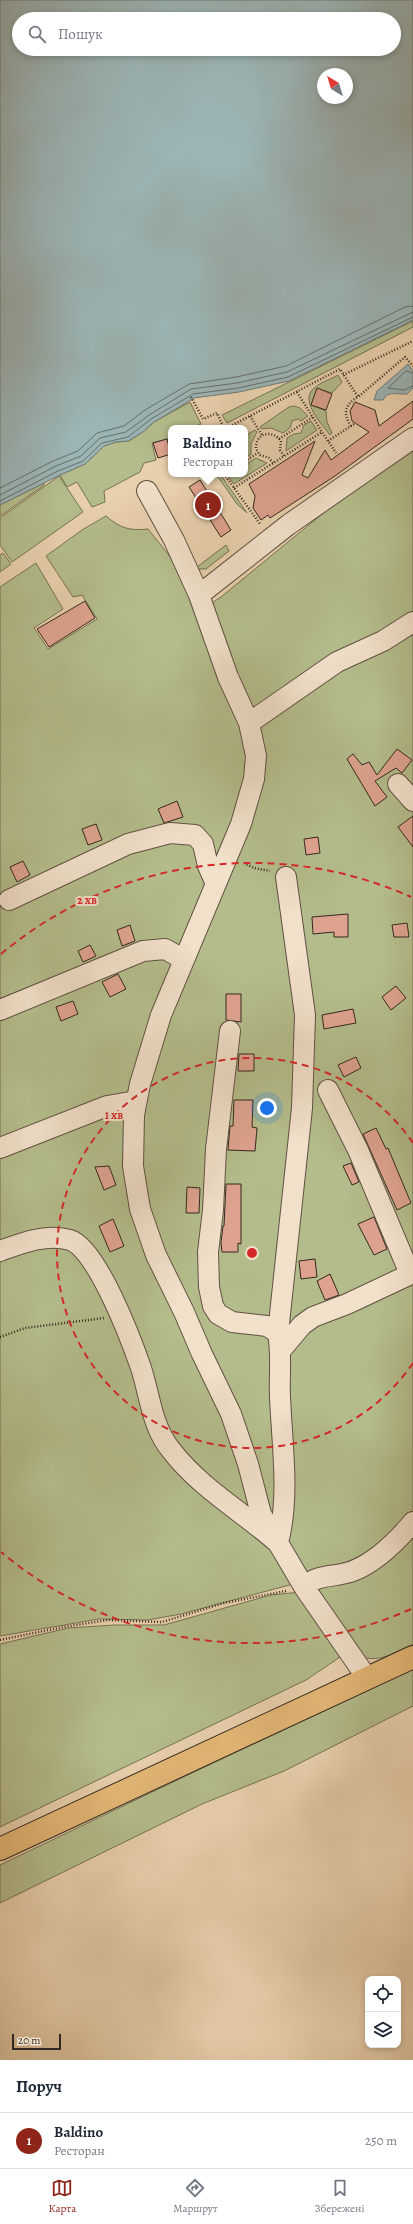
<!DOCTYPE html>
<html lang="uk">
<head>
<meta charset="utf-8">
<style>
	body { margin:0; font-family:Alegreya,serif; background:#f6f6f7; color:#1f2937 }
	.controls { position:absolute; right:12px; bottom:12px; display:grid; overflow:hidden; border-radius:8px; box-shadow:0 2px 6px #0003 }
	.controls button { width:36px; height:36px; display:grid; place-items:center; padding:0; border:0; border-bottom:1px solid #e0e1e3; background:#fff; color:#1f2937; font:20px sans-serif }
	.compass { position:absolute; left:317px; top:68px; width:36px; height:36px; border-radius:50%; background:#fff; box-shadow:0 2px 6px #0003; rotate:322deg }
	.scale { position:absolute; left:12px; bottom:10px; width:49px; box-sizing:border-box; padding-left:4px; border:2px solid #33281f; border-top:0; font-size:11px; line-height:14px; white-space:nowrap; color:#33281f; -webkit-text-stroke:3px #f1e0ca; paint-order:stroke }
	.you { position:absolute; left:267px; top:1108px; width:14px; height:14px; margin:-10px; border:3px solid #fff; border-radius:50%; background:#1a73e8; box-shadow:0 0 0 6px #1a73e833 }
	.badge { display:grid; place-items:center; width:26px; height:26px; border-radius:50%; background:#8f2418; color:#fff; font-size:13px; font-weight:700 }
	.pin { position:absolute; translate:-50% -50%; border:2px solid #fff; box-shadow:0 1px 4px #0006 }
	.popup { position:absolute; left:168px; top:425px; width:80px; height:52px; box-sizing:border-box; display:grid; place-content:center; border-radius:8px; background:#fff; filter:drop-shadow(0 1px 3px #0005); font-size:13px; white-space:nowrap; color:#747a83 }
	.popup b { font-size:15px; color:#1f2937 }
	.popup::after { content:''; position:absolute; left:50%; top:100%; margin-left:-8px; border:8px solid transparent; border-top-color:#fff }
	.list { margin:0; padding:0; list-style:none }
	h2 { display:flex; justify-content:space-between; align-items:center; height:52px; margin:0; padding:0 16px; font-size:17px }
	h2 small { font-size:13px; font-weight:400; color:#747a83 }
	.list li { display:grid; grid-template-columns:26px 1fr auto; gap:12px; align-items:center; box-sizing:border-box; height:56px; padding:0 16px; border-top:1px solid #e0e1e3 }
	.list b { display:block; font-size:15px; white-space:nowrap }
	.list p { margin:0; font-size:13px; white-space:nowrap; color:#747a83 }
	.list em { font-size:13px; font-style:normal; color:#747a83 }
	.icon { flex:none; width:22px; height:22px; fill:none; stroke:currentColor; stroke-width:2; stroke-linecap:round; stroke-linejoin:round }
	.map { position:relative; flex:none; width:413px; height:2060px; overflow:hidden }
	.search { position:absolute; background:#fff; box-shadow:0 2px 6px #0003; left:12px; right:12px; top:12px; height:44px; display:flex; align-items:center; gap:10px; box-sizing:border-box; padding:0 14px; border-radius:22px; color:#747a83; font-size:15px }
	.sheet { height:108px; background:#fff }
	nav { display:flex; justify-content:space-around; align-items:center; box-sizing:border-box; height:56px; border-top:1px solid #e0e1e3; background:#fff; font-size:11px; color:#747a83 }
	nav a { display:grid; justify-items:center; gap:2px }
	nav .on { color:#8f2418 }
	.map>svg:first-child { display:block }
</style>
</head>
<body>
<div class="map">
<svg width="413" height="2060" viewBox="0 0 413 2060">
	<rect width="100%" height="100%" fill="#e9d0ad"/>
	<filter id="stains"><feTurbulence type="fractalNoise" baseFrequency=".005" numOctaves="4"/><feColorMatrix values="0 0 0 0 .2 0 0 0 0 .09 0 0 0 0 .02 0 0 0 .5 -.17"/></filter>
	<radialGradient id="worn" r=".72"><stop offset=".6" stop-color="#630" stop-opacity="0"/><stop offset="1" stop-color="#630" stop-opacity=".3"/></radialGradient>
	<path fill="#b4bc8b" stroke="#747255" d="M413,321v6l-186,96 -5,-8z
		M338,375l4,7 -10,11 -15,-5 -6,17 15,6 1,11 5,11 -2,2c-8,-11 -30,-33 -17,-46 6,-6 18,-10 25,-14z
		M190,402l11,22 -10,4h-20v10l-19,5 4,17 -12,3 -4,9 -36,19 1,11 -13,5 -15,-25 -10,5 -7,-12 25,-11 19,-18 12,-4 13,-1 14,-9 11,-10z
		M294,406l6,2 8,8 -7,5 -3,-2 -6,2 -2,7 -7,5 -12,-5 -9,1 -2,-2 29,-20z
		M311,421l6,9 -31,21 1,-13 7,-4 7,-1 3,-8z
		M255,430l2,2 -6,12v10l-6,4v-22z
		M413,451v818l-58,27 -46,19 -11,7 -13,17 -3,-7 -13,-9 -47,-10 -9,-20 -1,-35 -6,1c-1,30 -3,46 20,67l21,-1 23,6 7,13 -1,44 4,128 -3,17 -12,-19 -17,-71 -15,-40 -10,-16 -29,-68 -28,-56 -12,6 29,52 21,53 22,41 24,81 3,20 -33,-25 -38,-34 -20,-35 -17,-55 -32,-75 -23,-43 -15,-10 -24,-8 -18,3 -33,13v-660l36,-24 27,46 -29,19 14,21 49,-30 -15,-24 -9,2 -27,-41 36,-26 24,-14c14,12 23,15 42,13l24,30 26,53 23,-15 117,-96z
		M256,458l11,5 -33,21 -6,-8 3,-2h14l3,-11z
		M216,474h4l27,39 -10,-9z
		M59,476l24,36 -71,50 -12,-17v-27z
		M44,483v2l-44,31v-11z
		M226,545l3,6 -23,18h-9l-5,-5 5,3z
		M3,553l8,11 -11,8v-17z
		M69,1243l44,68 46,130 103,91 35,51 -116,31 -33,6 -49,-1 -99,17v-381z
		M413,1276v233c-18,21 -38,41 -64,52 -14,6 -27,8 -40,16l-19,-26 -3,-21 -3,-165 21,-38z
		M413,1526v118c-16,8 -35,20 -52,12l-50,-71z
		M301,1592l42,63 -37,25 -306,147v-183l68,-16 46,-3h50l107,-30z
		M413,1667v39l-129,65 -82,33 -202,99v-38z"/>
	<path fill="#9bb4b4" stroke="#717c78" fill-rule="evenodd" d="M0,0h413v320l-124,61 -50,11 -45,6 -40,24 -11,10 -15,9 -12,1 -12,4 -19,18 -25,11 -60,30zM19,19h375v30h-375zM323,74h24v24h-24z
		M408,364l5,7v17l-6,6c-9,1 -19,-4 -24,6h-9l3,-9z"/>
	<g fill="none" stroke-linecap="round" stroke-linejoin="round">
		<path stroke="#676e6a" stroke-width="1" d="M413,373l-7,-2 -18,17 16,2 9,-4
			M0,488l53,-27 25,-10 19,-18 27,-7 21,-16 44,-26 47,-7 50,-11 119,-59 8,-1
			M0,495l56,-29 25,-10 19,-18 26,-6 23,-17 42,-26 46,-6 50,-11 126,-60
			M0,501l58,-30 25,-10 19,-18 26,-6 23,-18 42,-25 45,-6 50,-11 125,-60"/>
	</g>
	<path fill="#dea38f" stroke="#33281f" d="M317,388l15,6 -6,16 -15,-5z
		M413,401v18l-78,57 -65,42 -2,-3 -7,5 -8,-12 2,-12 -6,-12 66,-43 -13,34 6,3 17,-28 6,10 38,-28 -17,-11 -2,-10 5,-9 20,8 4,16z
		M167,439l4,15 -13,4 -5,-15z
		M200,480l31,50 -10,7 -32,-50z
		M85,601l10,17 -46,29 -12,-18z
		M397,749l15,11 -10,13 -6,-5 -21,13 12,16 -12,9 -28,-47 6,-5 9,11 7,-3 8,13z
		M177,801l6,16 -19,6 -6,-14z
		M413,816v31l-15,-20z
		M96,824l6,16 -14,5 -6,-16z
		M318,837l2,16 -14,2 -2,-16z
		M23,861l7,14 -13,7 -7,-15z
		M348,914v23h-14v-5l-21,2 -1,-17z
		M407,923l2,14h-15l-2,-12z
		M130,925l5,16 -13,5 -5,-16z
		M90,945l6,11 -13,6 -5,-11z
		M118,974l8,15 -16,8 -8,-15z
		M396,986l10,12 -15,12 -9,-13z
		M226,994h15v28l-15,-2z
		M73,1001l5,13 -17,7 -5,-14z
		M353,1009l3,14 -32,6 -2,-14z
		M239,1054h15v17h-16z
		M356,1057l5,11 -17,9 -6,-12z
		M234,1100h19l-1,27 5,1 -2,23 -27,-1 2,-24h3z
		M376,1128l10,21 2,-1 23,55 -14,7 -34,-76z
		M351,1163l8,19 -7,3 -9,-19z
		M109,1166l7,19 -12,5 -9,-23z
		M226,1184h15v60l-3,-1v9h-16l-1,-9 2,-17h1z
		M187,1187l13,1 -1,25h-13z
		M374,1217l13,32 -13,6 -16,-31z
		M113,1219l11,27 -14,6 -11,-26z
		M315,1259l2,18 -16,2 -2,-18z
		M330,1274l9,21 -14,5 -8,-19z"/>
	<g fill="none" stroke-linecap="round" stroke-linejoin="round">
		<defs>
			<path id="minor" d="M147,491l27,49 25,55 29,82 21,46 7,33 -2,23 -13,45 -80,191 -21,69 -6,31 -1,51 7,43 16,46 28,57 18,42 29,60 17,50 13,50 43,73 63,91
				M199,595l89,-70 125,-87
				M249,723l88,-61 46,-21 30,-19
				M398,784l15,17
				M9,900l119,-56 42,-11 25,2 8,9 5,22 8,18
				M0,1010l143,-59 22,-2 18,10
				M230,1031l-14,118 -3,61 -5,42 1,35 4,19 5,8 14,8 35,4 11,7
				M328,1090l30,60 52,124
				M0,1148l107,-42 29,-5
				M0,1251c22,-8 47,-18 70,-11 27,8 62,102 71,128 9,28 11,59 30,82 29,38 72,62 107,93 12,-47 4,-98 2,-146 -1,-22 2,-43 -2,-64l24,-225 3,-93 -19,-138
				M281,1350l21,-25 11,-8 34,-13 66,-31
				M304,1587c14,-14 31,-9 49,-16 23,-9 44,-30 60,-49"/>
			<path id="major" d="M0,1849l413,-192"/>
		</defs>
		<use href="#minor" stroke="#605242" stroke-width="22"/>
		<use href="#major" stroke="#33281f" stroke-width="24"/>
		<path stroke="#33281f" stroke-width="2.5" stroke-dasharray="1 2" stroke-linecap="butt" d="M343,375l70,-34
			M297,392l25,40
			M191,397l12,22 14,-6 7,15
			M250,416l12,19
			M351,426c-8,-12 -7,-21 7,-29
			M227,428l113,-59 18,28 47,-40 8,9
			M279,439l34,-22
			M328,441l26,-17
			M245,461l13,-8
			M273,463l-4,-5 -9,-3 -4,-6c-1,-16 16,-20 25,-8l-1,9 4,6
			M224,474l36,50
			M234,488l88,-56 14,21
			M244,863l10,5 16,3
			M0,1337l25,-9 79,-10
			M0,1640l63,-13 45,-7 54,2 62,-19 62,-12"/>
		<use href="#minor" stroke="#f1e0ca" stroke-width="20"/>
		<use href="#major" stroke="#e4b876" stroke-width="22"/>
	</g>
	<g fill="none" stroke="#d62828" stroke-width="2" stroke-dasharray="7 5">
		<path d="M413 1363A195 195 0 1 1 413 1143"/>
		<path d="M411 1609A390 390 0 0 1 1 1552M1 954A390 390 0 0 1 411 897"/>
	</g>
	<circle cx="252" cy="1253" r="6" fill="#d62828" stroke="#f1e0ca" stroke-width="2"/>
	<g font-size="12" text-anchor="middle" font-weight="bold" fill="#d62828" stroke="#f1e0ca" stroke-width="4" stroke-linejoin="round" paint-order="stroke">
		<text x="87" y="904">2 хв</text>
		<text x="114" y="1119">1 хв</text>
	</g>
	<rect width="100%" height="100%" filter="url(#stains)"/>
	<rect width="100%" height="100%" fill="url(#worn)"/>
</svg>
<div class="controls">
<button><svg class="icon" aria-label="locate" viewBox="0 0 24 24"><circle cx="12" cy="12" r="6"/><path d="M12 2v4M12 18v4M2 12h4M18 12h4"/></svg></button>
<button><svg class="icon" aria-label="layers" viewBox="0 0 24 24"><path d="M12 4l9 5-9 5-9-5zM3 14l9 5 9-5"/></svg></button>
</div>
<svg class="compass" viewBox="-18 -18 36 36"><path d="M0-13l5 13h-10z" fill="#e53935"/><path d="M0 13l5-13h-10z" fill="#747a83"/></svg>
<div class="scale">20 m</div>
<div class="you"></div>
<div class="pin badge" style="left:208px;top:505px">1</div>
<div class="popup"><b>Baldino</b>Ресторан</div>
<div class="search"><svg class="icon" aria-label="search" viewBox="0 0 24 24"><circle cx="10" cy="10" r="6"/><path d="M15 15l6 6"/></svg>Пошук</div>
</div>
<section class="sheet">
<h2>Поруч<small></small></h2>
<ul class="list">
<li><span class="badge">1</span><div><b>Baldino</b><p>Ресторан</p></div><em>250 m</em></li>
</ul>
</section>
<nav>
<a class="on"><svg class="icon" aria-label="map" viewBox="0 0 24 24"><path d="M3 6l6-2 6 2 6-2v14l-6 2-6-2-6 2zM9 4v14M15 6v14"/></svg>Карта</a>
<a><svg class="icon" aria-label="directions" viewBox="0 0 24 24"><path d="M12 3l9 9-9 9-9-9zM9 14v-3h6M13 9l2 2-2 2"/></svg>Маршрут</a>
<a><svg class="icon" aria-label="saved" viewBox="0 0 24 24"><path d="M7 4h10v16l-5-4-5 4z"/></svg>Збережені</a>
</nav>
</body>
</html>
